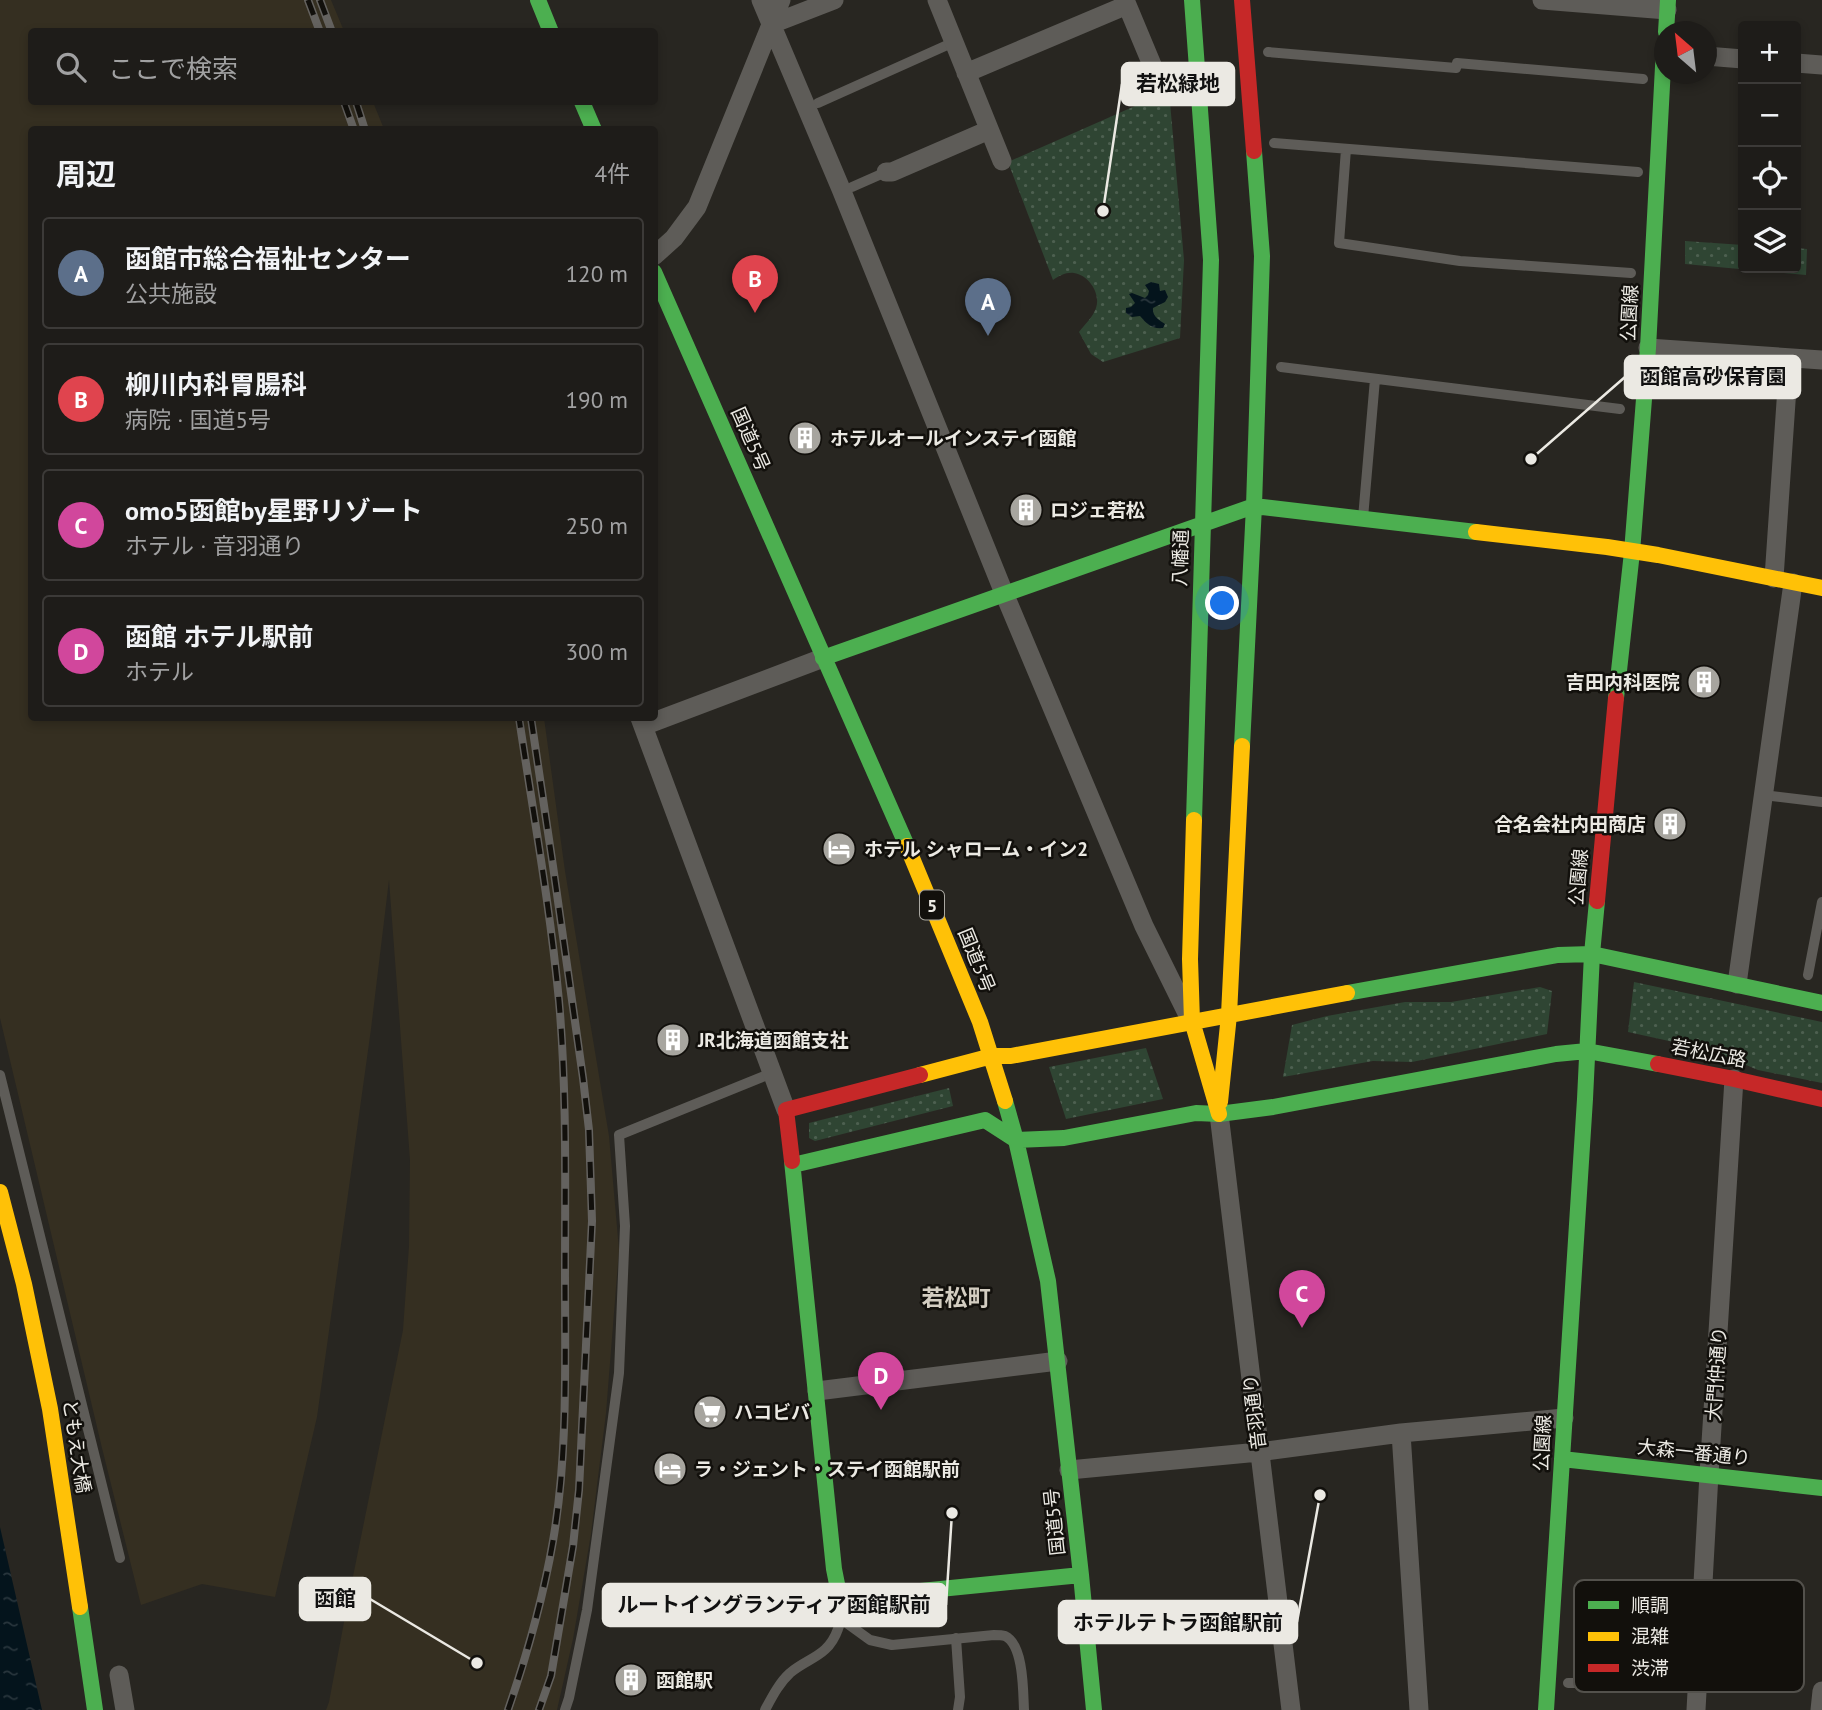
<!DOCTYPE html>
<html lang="ja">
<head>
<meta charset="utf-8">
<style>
	body { margin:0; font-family:"PT Sans","Noto Sans JP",sans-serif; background:#2b2926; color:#f1f3f6 }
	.controls { position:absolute; right:21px; top:21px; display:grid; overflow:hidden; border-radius:7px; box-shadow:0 4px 10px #0003 }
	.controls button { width:63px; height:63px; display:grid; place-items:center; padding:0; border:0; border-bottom:2px solid #3c3a38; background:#1e1c19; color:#f1f3f6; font:35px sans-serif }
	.compass { position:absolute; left:1654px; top:21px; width:63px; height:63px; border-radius:50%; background:#1e1c19; box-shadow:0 4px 10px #0003; rotate:332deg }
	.you { position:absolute; left:1223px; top:604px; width:24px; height:24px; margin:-18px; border:5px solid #fff; border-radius:50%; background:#1a73e8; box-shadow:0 0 0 10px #1a73e833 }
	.badge { display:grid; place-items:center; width:46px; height:46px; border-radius:50%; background:#a7a59f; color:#fff; font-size:23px; font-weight:700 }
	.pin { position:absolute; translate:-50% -58px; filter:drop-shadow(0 2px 4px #0008) }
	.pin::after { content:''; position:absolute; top:37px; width:24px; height:21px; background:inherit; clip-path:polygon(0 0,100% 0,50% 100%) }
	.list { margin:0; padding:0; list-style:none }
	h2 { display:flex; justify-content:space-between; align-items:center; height:91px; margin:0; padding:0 28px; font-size:30px }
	h2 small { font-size:23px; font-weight:400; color:#a1a1a2 }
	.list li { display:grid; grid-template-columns:46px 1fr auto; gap:21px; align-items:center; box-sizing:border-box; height:112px; margin:0 14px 14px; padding:0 14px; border:2px solid #3c3a38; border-radius:7px }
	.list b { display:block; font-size:26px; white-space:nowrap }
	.list p { margin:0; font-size:23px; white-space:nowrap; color:#a1a1a2 }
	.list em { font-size:23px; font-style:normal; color:#a1a1a2 }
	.icon { flex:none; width:38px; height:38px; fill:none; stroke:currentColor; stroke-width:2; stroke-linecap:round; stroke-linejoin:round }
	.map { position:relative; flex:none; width:1822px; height:1710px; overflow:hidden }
	.search { position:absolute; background:#1e1c19; box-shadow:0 4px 10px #0003; left:28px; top:28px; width:630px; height:77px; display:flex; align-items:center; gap:18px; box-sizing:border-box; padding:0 24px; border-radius:7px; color:#a1a1a2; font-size:26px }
	.panel { position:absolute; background:#1e1c19; box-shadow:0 4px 10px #0003; left:28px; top:126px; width:630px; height:595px; border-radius:7px }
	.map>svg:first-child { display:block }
</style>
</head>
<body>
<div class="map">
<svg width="1822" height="1710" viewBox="0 0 1822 1710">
	<defs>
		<pattern id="grass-dots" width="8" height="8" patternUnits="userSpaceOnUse" patternTransform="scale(1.75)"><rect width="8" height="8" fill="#2f4533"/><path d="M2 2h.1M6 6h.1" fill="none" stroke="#4d6050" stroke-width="1.8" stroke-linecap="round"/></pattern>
		<pattern id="water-ripples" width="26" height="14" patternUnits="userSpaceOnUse" patternTransform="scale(1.75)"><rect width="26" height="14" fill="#04141c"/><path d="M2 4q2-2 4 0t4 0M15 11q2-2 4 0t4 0" fill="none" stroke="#29363d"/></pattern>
	</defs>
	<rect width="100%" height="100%" fill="#282621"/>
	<path fill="#352f21" d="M0,0h331l13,31 -312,1v70h341l11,27 -352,1v588h512l21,153 44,265 10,114 -13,163 -15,121 -18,105 -16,71h-231l3,-8 19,-101 55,-271 6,-84 1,-86 -21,-280 -18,149 -54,388 -42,180 -73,-13 -61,21 -39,-157 -102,-430z"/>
	<path fill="url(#grass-dots)" d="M1169,91l15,169 -4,78 -77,24 -12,-8 -12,-22c6,-8 14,-15 17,-24 5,-14 -7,-33 -22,-35 -8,-1 -15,3 -21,7l-45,-118z
		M1685,241l58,4v23h53v-20l11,1 -1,26 -121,-11z
		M1634,982l188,40v61l-64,-13 -48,-20 -82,-18z
		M1540,987l12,4 -5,43 -135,28 -39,-1 -90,16 9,-52 35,-9 78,-14h46z
		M1146,1048l17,51 -97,20 -17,-52z
		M949,1088l4,18 -138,35 -6,-3v-15z"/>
	<path fill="url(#water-ripples)" d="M1151,282l8,2 1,7 5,-1 3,7 -3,5 -12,6c-1,8 6,12 12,16l-2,4c-12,1 -16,-4 -23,-12l-8,1 -6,-4v-5l5,-1 4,-4 -6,-9 3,-1 13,5 3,-3 1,-4 -4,-6z
		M0,1527l42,183h-42z"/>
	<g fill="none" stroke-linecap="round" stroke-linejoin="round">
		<path stroke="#5e5c58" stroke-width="10" d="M1268,52l188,16 1,-5 186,16
			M818,103l136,-61
			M1274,143l364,29
			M1346,149l-7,94 121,18 171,12
			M852,187l34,-15
			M1281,367l339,42
			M1363,518l12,-139
			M1763,795l59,7
			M1808,975l14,-73
			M0,1075l120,483
			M841,1619l29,21 22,5 102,-10c4,0 8,0 11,1 19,9 18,56 19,74
			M956,1638l4,59 -2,13
			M1568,1683h130
			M565,1710l4,-12 18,-88 32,-237 6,-147 -6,-91 153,-62
			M765,1710c7,-13 14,-27 25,-37 19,-16 38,-16 48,-44 2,-5 3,-9 3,-16"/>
		<path stroke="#5e5c58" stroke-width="19" d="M761,0l80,189 163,404 140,333 44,89
			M937,0l65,161
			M1125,0l35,84
			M1542,0l125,10
			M772,24l62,-24
			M1706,56l37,3
			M1796,63l26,2
			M966,73l161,-68
			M886,172h6l97,-42
			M654,256l20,-18 23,-31 84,-207
			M1648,348l174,12
			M1774,578l15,-220
			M640,718l146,392
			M643,726l180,-68
			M1737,984l56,-401
			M1219,1114l72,596
			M817,1391l241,-30
			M1401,1433l18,277
			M1069,1470l190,-18 142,-19 163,-15
			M119,1675l6,35
			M1696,1710l13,-236 25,-395
			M1820,1710l2,-19"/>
		<path stroke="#4caf50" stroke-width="16" d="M538,0l13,32
			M1192,0l19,260 -17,560
			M1666,32l2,-32
			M582,102l12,28
			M654,272l253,574
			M823,658l431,-152 222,26
			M1616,698l16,-146 16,-204 16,-300
			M1242,746l12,-240 8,-250 -8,-105
			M1347,993l211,-38 34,-1 230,49
			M1005,1101l11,39 32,141 33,294 13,135
			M792,1161l42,408 6,30 241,-24
			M793,1165l192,-45 31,20 48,-2 132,-25 23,1 54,-7 283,-53 31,-3 71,13
			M1562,1459l260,29
			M80,1607l15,103
			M1546,1710l39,-611 7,-145 5,-53"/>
		<path stroke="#ffc107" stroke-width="16" d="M1476,532l131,15 51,8 164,33
			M1194,820l-4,139 2,62 27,93
			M907,846l73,176 25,79
			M920,1075l72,-19h19l336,-63
			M1220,1102l9,-87 13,-269
			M0,1192l24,92 26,125 30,198"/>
		<path stroke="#c62828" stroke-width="16" d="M1242,0l12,151
			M1597,901l19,-203
			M1658,1064l76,15 88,20
			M792,1161l-6,-51 134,-35"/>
		<defs>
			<path id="rail" d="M308,0l12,32
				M320,0l12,32
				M344,102l10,28
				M356,102l9,28
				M531,718l22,148 30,212 6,52 3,91 -13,269 -6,56 -22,130 -12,34
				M508,1710c19,-55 35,-111 45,-169 15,-87 12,-176 12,-264 0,-92 2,-185 -6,-276 -9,-95 -26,-189 -40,-283"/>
		</defs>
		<use href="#rail" stroke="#64625f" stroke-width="8"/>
		<use href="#rail" stroke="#12100c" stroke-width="5" stroke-dasharray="16" stroke-linecap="butt"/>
	</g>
	<defs>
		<symbol id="building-disc" viewBox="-11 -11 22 22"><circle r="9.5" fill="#a7a59f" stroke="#12100c"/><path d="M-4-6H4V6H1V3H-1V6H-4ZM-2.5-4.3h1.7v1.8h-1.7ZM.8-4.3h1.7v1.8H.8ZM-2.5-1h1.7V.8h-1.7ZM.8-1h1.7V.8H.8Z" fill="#fff"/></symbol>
		<symbol id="hotel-disc" viewBox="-11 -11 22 22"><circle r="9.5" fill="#a7a59f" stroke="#12100c"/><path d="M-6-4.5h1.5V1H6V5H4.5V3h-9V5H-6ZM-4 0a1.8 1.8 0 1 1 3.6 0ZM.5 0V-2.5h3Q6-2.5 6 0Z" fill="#fff"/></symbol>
		<symbol id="supermarket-disc" viewBox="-11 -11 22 22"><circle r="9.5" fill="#a7a59f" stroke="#12100c"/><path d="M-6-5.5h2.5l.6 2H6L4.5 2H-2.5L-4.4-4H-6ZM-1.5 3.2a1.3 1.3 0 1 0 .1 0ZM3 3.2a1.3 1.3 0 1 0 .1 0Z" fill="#fff"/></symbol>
	</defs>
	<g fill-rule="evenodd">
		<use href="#building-disc" x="786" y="419" width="38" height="38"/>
		<use href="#building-disc" x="1007" y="491" width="38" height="38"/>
		<use href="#building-disc" x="1685" y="663" width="38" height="38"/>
		<use href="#building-disc" x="1651" y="805" width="38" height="38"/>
		<use href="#hotel-disc" x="820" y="830" width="38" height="38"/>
		<use href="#building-disc" x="654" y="1021" width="38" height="38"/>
		<use href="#supermarket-disc" x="691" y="1393" width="38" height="38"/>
		<use href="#hotel-disc" x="651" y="1450" width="38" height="38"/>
		<use href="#building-disc" x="612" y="1661" width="38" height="38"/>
	</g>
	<g text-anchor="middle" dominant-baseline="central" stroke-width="5" stroke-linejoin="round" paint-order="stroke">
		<rect fill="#12100c" stroke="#aaa8a2" stroke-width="2" x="920" y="890.5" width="24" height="29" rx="5"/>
		<g font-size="18" font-weight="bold" fill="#ebe9e3">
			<text x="932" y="905">5</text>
		</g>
		<g font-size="19" fill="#ebe9e3" stroke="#12100c">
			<text transform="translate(1629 313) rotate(-87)">公園線</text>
			<text transform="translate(751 439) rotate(66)">国道5号</text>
			<text transform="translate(1180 558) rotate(-88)">八幡通</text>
			<text transform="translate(1578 877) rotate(-85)">公園線</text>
			<text transform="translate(977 960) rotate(68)">国道5号</text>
			<text transform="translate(1709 1053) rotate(11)">若松広路</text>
			<text transform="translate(1716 1374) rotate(-86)">大門仲通り</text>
			<text transform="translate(1254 1412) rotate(-97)">音羽通り</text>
			<text transform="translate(1542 1443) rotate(-87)">公園線</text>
			<text transform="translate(77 1446) rotate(81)">ともえ大橋</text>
			<text transform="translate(1694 1452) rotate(6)">大森一番通り</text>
			<text transform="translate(1054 1522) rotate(-96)">国道5号</text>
		</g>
		<g font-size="19" font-weight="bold" fill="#ebe9e3" stroke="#12100c" text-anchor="start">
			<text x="830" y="438">ホテルオールインステイ函館</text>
			<text x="1050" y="510">ロジェ若松</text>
			<text x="1680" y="682" text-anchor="end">吉田内科医院</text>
			<text x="1646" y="824" text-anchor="end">合名会社内田商店</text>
			<text x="864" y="849">ホテル シャローム・イン2</text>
			<text x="698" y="1040">JR北海道函館支社</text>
			<text x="734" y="1412">ハコビバ</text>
			<text x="694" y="1469">ラ・ジェント・ステイ函館駅前</text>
			<text x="656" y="1680">函館駅</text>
		</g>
		<g font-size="23" font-weight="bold" fill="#d3cdc1" stroke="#12100c">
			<text x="956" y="1297">若松町</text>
		</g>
	</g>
	<rect x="1574" y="1580" width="230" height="112" rx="10" fill="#12100c" stroke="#53514c" stroke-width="2"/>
	<rect x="1588" y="1601" width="31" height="8" fill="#4caf50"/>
	<rect x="1588" y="1632" width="31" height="9" fill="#ffc107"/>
	<rect x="1588" y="1664" width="31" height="8" fill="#c62828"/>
	<g font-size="19" fill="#ebe9e3">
		<text x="1631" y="1612">順調</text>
		<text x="1631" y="1643">混雑</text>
		<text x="1631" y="1675">渋滞</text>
	</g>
	<path fill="none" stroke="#ebe9e3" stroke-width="2.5" d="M1103 211L1122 84M1531 459L1625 377M477 1663L370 1599M952 1513L946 1605M1320 1495L1297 1622"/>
	<g fill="#ebe9e3" stroke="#12100c" stroke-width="2.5">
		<circle cx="1103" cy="211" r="7"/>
		<circle cx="1531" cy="459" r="7"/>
		<circle cx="477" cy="1663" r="7"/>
		<circle cx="952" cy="1513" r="7"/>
		<circle cx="1320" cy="1495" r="7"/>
	</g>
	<g fill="#ebe9e3" stroke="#ebe9e3" stroke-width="2.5">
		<rect x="1122" y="63" width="112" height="42" rx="7"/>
		<rect x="1625" y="356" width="175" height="42" rx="7"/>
		<rect x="300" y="1578" width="70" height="42" rx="7"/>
		<rect x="603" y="1584" width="343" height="42" rx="7"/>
		<rect x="1059" y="1601" width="238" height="42" rx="7"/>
	</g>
	<g font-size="21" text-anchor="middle" font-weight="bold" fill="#111">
		<text x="1178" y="91">若松緑地</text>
		<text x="1713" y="384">函館高砂保育園</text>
		<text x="335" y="1606">函館</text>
		<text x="774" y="1612">ルートイングランティア函館駅前</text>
		<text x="1178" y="1630">ホテルテトラ函館駅前</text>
	</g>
</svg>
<div class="controls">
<button>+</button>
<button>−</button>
<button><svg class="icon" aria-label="locate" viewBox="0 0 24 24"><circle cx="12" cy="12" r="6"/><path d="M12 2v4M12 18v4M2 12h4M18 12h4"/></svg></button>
<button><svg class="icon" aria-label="layers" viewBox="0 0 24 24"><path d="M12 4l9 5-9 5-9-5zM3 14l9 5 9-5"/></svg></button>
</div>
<svg class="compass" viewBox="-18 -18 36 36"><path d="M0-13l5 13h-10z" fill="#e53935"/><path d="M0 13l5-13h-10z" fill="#a1a1a2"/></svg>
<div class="you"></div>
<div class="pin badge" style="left:988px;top:336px;background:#5c6f8a">A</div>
<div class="pin badge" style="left:755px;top:313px;background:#e0444e">B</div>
<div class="pin badge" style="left:1302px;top:1328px;background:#d1479c">C</div>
<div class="pin badge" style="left:881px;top:1410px;background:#d1479c">D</div>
<div class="search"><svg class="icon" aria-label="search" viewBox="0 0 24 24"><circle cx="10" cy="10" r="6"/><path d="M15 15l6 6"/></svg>ここで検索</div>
<section class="panel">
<h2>周辺<small>4件</small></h2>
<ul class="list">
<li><span class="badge" style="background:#5c6f8a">A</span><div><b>函館市総合福祉センター</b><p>公共施設</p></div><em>120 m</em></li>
<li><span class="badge" style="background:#e0444e">B</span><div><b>柳川内科胃腸科</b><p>病院 · 国道5号</p></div><em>190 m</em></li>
<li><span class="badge" style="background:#d1479c">C</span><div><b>omo5函館by星野リゾート</b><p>ホテル · 音羽通り</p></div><em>250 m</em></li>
<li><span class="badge" style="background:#d1479c">D</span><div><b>函館 ホテル駅前</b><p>ホテル</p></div><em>300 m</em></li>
</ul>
</section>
</div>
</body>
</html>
